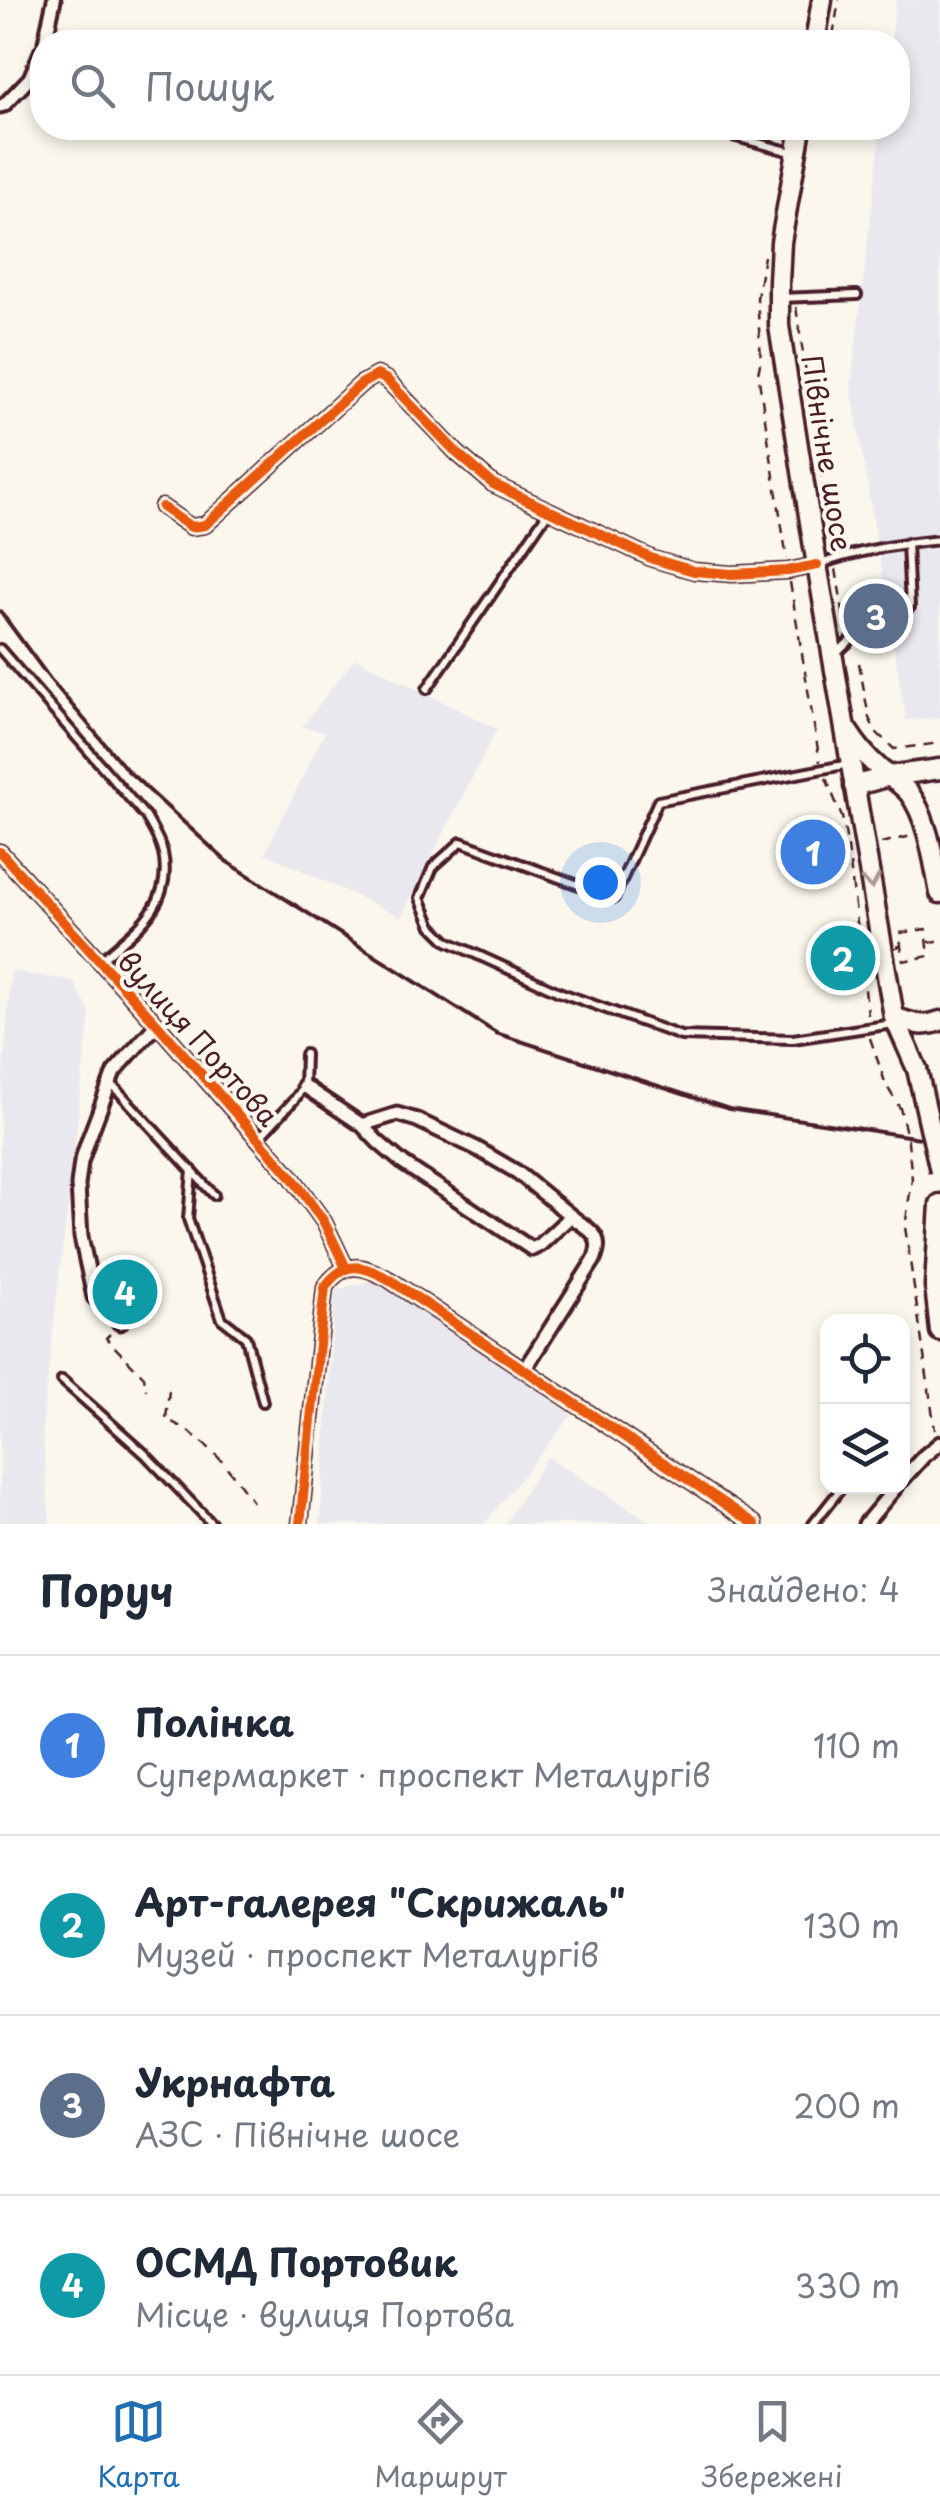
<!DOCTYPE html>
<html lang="uk">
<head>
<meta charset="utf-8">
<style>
	body { margin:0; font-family:"Playpen Sans",sans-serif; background:#f2f2f3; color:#1f2937 }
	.controls { position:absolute; right:30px; bottom:30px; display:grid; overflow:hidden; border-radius:20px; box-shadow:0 5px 15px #0003 }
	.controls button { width:90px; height:90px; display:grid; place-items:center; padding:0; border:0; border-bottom:2px solid #e0e1e3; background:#fff; color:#1f2937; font:50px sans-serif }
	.you { position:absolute; left:600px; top:882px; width:35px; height:35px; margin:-25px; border:8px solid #fff; border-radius:50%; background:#1a73e8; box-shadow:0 0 0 15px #1a73e833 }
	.badge { display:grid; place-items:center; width:65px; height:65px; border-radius:50%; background:#1f6fb2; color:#fff; font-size:32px; font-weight:700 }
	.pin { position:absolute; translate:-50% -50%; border:5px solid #fff; box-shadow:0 2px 10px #0006 }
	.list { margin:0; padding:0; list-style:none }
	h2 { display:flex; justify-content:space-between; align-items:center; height:130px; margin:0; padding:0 40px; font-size:42px }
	h2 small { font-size:32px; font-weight:400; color:#747a83 }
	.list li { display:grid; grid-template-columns:65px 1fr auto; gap:30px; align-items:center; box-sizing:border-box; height:180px; padding:0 40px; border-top:2px solid #e0e1e3 }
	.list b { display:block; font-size:38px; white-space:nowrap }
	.list p { margin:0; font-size:32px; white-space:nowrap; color:#747a83 }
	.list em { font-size:32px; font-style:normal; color:#747a83 }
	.icon { flex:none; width:55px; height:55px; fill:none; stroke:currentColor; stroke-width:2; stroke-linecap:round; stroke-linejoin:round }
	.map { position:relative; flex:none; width:940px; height:1524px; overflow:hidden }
	.search { position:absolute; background:#fff; box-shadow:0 5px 15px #0003; left:30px; right:30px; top:30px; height:110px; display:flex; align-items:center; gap:25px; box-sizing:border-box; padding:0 35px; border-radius:40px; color:#747a83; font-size:38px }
	.sheet { height:850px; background:#fff }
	nav { display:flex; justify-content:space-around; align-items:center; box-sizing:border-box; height:140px; border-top:2px solid #e0e1e3; background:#fff; font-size:28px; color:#747a83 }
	nav a { display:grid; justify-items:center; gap:5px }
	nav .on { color:#1f6fb2 }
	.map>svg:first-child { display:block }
</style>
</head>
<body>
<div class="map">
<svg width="940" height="1524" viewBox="0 0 940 1524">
	<rect width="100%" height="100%" fill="#fbf7ec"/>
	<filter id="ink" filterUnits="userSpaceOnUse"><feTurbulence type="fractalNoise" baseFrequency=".01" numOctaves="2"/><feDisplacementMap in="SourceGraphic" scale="20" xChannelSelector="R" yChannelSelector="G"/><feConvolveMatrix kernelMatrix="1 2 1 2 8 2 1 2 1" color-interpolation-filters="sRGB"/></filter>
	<g filter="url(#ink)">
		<path fill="#eae8ef" d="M896,0h44v718l-34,2 -55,-335 30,-257h17v-86h-7z
			M355,658l142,71 -96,188 -136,-64 60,-121 -23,-5z
			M11,971l62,10 17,31 -48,414 8,98h-50v-410z
			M377,1279l195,136 -88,109h-164l15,-234z
			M547,1457l107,67h-149z"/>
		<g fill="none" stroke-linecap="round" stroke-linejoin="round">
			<defs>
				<path id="lane" d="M563,36l8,6
					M703,128l92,25
					M780,298l77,-3
					M818,565c39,-15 82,-21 122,-25
					M0,649l146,168c6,11 14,23 17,36 11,52 -28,77 -63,108
					M837,653l37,-35 30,-7 6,-4 -3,-64
					M427,689l121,-177
					M849,764l-191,37 -44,97 -153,-56 -28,25 -13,31 12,28 15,15 112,51 122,44 112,3 100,-15
					M110,1082l104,113
					M259,1138l36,-39 9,-13 1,-32
					M192,1170l-4,49 34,100 24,19 17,64
					M62,1380l83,74 67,70
					M813,1524l30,-38"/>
				<path id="street" d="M45,42l9,-42
					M0,106l4,-1 26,-27 12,-28
					M162,507l29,20 14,-2 156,-141 16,-9 10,5 70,73 36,31 160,75 41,12 38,3 56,-3 29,-6
					M0,852l157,172 134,152 33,46 22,46
					M304,1086l58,39 16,17 26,22 128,85 8,-4 31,-29c18,15 34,18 23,44l-70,110
					M362,1125l35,-11 20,6 59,28 41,24 54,44
					M120,1323l-26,-26 -13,-60 -3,-52 3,-23 8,-24 25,-66 43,-48
					M902,1480l22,-24 16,-13
					M300,1524l25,-237c20,-28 38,-22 65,-7l365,244
					M865,1524l32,-38"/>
				<path id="secondary" d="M815,42l7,-42
					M801,128l-20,114 -2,40v44l34,215 81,476 23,52
					M847,730c9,14 18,26 31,37 9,9 23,16 31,26 19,24 25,70 31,100
					M854,786l35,-10 51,-7
					M894,1017c16,6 29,11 46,4
					M940,1204l-5,82 5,45"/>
			</defs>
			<use href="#lane" stroke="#4a1f2b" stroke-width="14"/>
			<use href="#street" stroke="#4a1f2b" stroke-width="19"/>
			<use href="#secondary" stroke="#4a1f2b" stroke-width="25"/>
			<path stroke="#4a1f2b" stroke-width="2.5" stroke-dasharray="10 8" stroke-linecap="butt" d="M833,36l6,-36
				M764,256l-7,42 4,61 -3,15 29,185
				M796,307l37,244
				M836,569l10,61
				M790,582l30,180
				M859,663l10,55 7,14 18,17 46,-6
				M826,778l16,39 6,30 20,168
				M881,843l31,-7
				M929,942l9,-1
				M896,947l5,-1 2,15 26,-5 -3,-27 -26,4 1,13
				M870,1038l16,47 14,23 8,34 4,37 -7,48 30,203
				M110,1334l-4,4 38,39 2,13
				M169,1390l-3,29c41,19 61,47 87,83"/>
			<use href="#lane" stroke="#fbf7ec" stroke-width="6"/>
			<use href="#street" stroke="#fbf7ec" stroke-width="11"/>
			<use href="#secondary" stroke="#fbf7ec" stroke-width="18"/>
			<path stroke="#4a1f2b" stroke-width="4" d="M0,611l50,68 77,91 99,91 270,172 233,76 211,32"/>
			<defs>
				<path id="secondary-bridge" d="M917,1069l23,102"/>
			</defs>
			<use href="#secondary-bridge" stroke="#4a1f2b" stroke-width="25" stroke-linecap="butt"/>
			<use href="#secondary-bridge" stroke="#fbf7ec" stroke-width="18"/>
			<defs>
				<path id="cycleway" d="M162,507l29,20 14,-2 156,-141 16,-9 10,5 70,73 36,31 160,75 41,12 38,3 56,-3 29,-6
					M0,852l157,172 134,152 33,46 22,46
					M300,1524l25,-237c20,-28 38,-22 65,-7l365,244"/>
			</defs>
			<use href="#cycleway" stroke="#fbf7ec" stroke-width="16"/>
			<use href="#cycleway" stroke="#e8590c" stroke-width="10"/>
		</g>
		<defs><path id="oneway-chevron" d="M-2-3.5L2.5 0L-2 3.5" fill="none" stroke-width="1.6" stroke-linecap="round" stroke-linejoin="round" transform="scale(2.5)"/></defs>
		<use stroke="#ab9695" href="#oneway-chevron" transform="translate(871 882) rotate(80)"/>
	</g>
	<g text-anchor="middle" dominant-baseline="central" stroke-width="8" stroke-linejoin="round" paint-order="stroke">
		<g font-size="28" fill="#4a1f2b" stroke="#fbf7ec">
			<text transform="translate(828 453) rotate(81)">Північне шосе</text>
			<text transform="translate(199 1038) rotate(48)">вулиця Портова</text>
		</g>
	</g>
</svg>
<div class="controls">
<button><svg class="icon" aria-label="locate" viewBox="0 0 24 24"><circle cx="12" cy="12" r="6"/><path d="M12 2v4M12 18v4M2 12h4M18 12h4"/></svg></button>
<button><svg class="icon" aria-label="layers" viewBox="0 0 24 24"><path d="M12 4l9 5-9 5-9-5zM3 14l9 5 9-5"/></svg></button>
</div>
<div class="you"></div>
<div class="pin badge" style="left:813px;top:852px;background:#3f7fe0">1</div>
<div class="pin badge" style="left:843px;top:958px;background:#0f9aa8">2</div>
<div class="pin badge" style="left:876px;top:616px;background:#5c6f8a">3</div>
<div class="pin badge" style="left:125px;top:1292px;background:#0f9aa8">4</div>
<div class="search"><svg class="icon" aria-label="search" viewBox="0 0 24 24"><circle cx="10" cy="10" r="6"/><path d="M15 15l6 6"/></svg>Пошук</div>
</div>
<section class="sheet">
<h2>Поруч<small>Знайдено: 4</small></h2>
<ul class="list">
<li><span class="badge" style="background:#3f7fe0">1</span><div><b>Полінка</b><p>Супермаркет · проспект Металургів</p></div><em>110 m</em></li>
<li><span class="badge" style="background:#0f9aa8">2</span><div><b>Арт-галерея &quot;Скрижаль&quot;</b><p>Музей · проспект Металургів</p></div><em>130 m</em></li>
<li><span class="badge" style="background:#5c6f8a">3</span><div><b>Укрнафта</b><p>АЗС · Північне шосе</p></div><em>200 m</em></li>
<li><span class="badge" style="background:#0f9aa8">4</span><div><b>ОСМД Портовик</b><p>Місце · вулиця Портова</p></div><em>330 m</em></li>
</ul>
</section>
<nav>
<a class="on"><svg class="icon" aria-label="map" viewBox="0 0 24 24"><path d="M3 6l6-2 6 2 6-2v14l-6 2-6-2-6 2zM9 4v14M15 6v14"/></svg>Карта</a>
<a><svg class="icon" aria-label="directions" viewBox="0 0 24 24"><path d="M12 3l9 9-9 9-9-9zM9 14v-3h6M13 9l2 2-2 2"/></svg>Маршрут</a>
<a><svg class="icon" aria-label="saved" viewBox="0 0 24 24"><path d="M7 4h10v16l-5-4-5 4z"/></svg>Збережені</a>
</nav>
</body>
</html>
